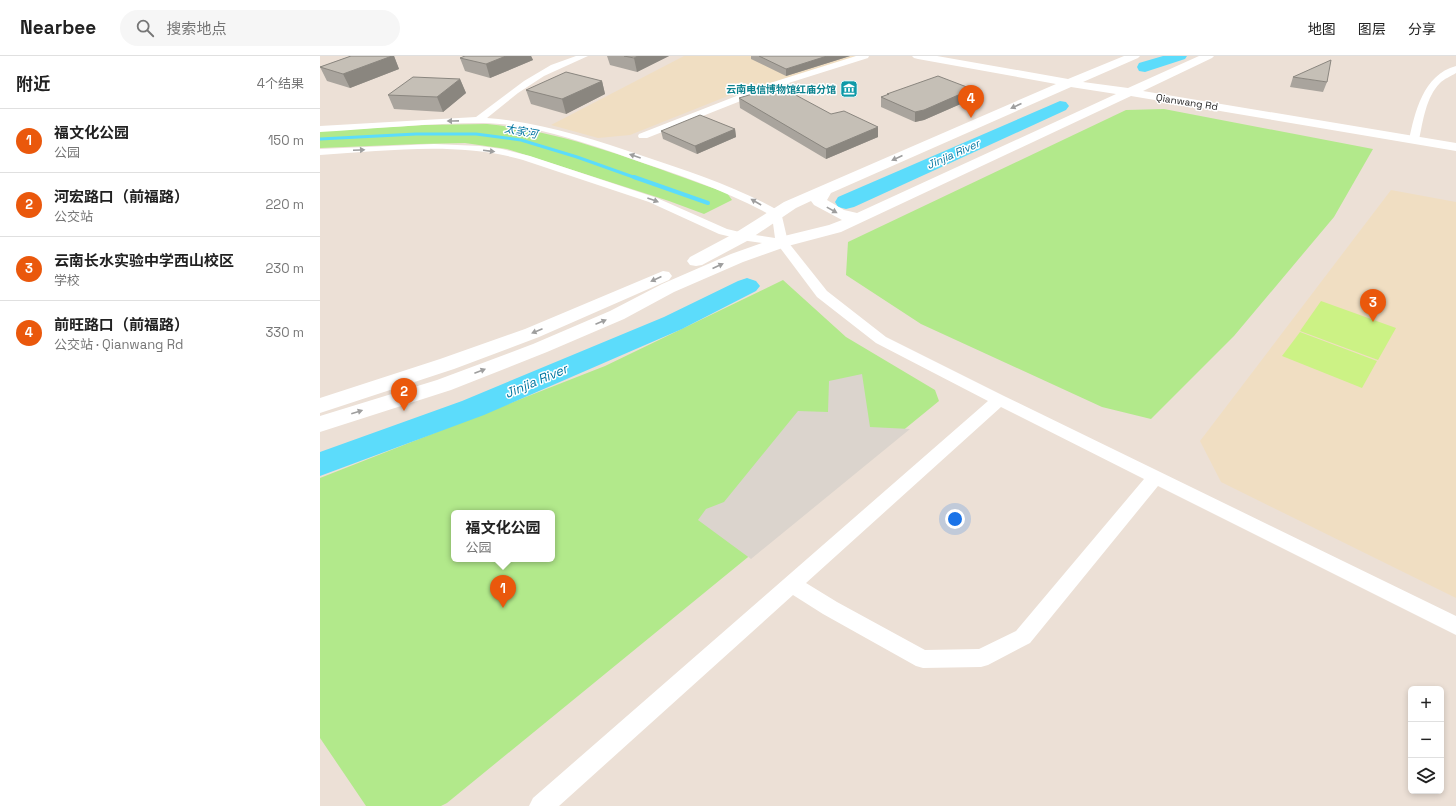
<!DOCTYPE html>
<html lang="zh">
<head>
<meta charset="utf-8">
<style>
	body { margin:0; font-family:"Space Grotesk","Noto Sans SC",sans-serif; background:#f6f6f6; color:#222 }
	.controls { position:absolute; right:12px; bottom:12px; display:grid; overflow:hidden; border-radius:6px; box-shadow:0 2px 6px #0003 }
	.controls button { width:36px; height:36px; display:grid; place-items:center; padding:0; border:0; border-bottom:1px solid #e0e0e0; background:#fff; color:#222; font:20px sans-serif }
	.you { position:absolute; left:635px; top:463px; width:14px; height:14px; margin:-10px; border:3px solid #fff; border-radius:50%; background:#1a73e8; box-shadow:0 0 0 6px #1a73e833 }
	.badge { display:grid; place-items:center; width:26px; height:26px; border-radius:50%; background:#ea580c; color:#fff; font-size:13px; font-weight:700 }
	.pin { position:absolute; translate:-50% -33px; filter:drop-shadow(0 1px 2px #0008) }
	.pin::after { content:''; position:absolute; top:21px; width:14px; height:12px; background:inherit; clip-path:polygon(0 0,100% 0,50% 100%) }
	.popup { position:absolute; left:131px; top:454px; width:104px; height:52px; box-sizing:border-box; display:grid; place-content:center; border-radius:6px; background:#fff; filter:drop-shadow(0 1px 3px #0005); font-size:13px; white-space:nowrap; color:#767676 }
	.popup b { font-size:15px; color:#222 }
	.popup::after { content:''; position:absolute; left:50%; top:100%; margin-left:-8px; border:8px solid transparent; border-top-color:#fff }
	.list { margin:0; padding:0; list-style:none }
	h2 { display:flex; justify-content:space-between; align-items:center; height:52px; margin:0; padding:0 16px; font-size:17px }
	h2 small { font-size:13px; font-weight:400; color:#767676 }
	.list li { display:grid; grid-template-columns:26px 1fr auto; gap:12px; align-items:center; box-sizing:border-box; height:64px; padding:0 16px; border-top:1px solid #e0e0e0 }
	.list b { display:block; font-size:15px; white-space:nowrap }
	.list p { margin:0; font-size:13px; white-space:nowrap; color:#767676 }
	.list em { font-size:13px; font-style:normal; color:#767676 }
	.icon { flex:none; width:22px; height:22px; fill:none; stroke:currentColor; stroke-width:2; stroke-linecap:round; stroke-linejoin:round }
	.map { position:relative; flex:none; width:1136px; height:750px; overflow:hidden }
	header { display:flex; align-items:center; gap:24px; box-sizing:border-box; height:56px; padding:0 20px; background:#fff; border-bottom:1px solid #e0e0e0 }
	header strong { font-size:19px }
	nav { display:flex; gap:22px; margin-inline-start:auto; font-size:14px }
	.search { width:280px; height:36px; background:#f6f6f6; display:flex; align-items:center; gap:10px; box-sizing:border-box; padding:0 14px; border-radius:22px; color:#767676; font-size:15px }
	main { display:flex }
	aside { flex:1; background:#fff }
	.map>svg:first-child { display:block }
</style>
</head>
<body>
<header>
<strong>Nearbee</strong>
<div class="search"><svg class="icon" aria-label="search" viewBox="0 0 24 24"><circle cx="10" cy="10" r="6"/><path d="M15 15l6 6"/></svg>搜索地点</div>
<nav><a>地图</a><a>图层</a><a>分享</a></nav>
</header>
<main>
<aside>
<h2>附近<small>4个结果</small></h2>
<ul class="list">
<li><span class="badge">1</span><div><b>福文化公园</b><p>公园</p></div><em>150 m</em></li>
<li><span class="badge">2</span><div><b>河宏路口（前福路）</b><p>公交站</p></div><em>220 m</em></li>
<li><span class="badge">3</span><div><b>云南长水实验中学西山校区</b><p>学校</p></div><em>230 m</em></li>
<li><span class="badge">4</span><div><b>前旺路口（前福路）</b><p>公交站 · Qianwang Rd</p></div><em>330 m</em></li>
</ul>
</aside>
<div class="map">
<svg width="1136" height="750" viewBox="0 0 1136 750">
	<rect width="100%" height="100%" fill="#ece0d6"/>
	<path fill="#f0dec2" d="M364,0h176l-108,33 -4,-1 -118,47 -32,3 -47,-13z
		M1071,134l65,12v396l-235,-116 -21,-41z"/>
	<path fill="#b2e98b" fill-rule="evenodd" d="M844,53l209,40 -39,68 -100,119 -83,83 -49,-12 -181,-83 -75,-49 2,-33 278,-132z
		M167,68c83,8 161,42 240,69l5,7 -28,14 -35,-13 -162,-52 -42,-6 -47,1 -98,4v-17l105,-6z
		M463,224l63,57 89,53 4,11 -492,402 -6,3h-75l-46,-68v-260l285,-112zM134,457h98v46h-98z"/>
	<path fill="#ccf285" d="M1001,245l75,27 -18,32 -78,-29z
		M980,276l77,29 -15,27 -80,-32z"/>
	<path fill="#dbd4cd" d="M542,318l8,53 40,2 -159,130 -53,-39 8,-11 18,-7 74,-91 30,1 1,-31z"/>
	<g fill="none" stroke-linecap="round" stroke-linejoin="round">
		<path stroke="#5cdcfb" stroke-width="3" d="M0,83l96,-5h60l45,6 56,17 59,21"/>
		<path stroke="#5cdcfb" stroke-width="4" d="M314,121l74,26"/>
		<path fill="#5cdcfb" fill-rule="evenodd" d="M843,0h24l-2,3 -40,13 -6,-1 -2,-4 2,-4z
			M740,45l6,1 3,4 -3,4 -212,97 -8,2 -8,-2 -3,-5 3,-5z
			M427,222l9,3 4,5 -4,5 -74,38 -198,86 -164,61v-24l142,-51 202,-84 74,-36z"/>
		<path fill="#fff" fill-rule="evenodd" d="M256,0h12l-44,20 -26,17 -31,25c54,4 106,21 156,38 48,16 94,31 138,56l7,30 39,49 59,46 118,59 452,220v19l-298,-149 -128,157 -42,22 -7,2 -58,1 -7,-2 -93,-52 -30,-19 -234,211h-30l4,-8 455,-397 -112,-58 -59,-46 -39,-52 -30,-4 -29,-7 -70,-32 -126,-42c-65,-19 -137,-9 -203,-5v-6l114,-5 46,2 22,3 28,7 127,42 70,31 21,5 27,4 -3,-22c-46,-26 -94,-41 -143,-58 -47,-16 -96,-34 -146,-35 -54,0 -109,6 -163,9v-6l156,-9 48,-36 27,-16zM681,351l143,72 -128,152 -37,18 -54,1 -88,-48 -31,-19z
			M536,0h13l-1,2 -92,29 -129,51h-8l-1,-2 1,-2 131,-51z
			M1136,10v7c-5,3 -12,6 -16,10 -14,14 -17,38 -21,57l-5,3 -4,-1 -1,-2c6,-28 14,-65 47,-74z"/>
		<path fill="#fff" fill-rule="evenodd" d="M592,0h25l131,23 56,-23h16l-2,2 -55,24 45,6 71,-32h15l-2,2 -69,33 313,52v8l-325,-55 -290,136 -53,14 -45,16 -69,30 -50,27 -77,33 -96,38 -131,42v-16l117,-36 96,-36 77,-33 52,-27 69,-30 45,-16 53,-13 13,-5 -28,-15 -3,-4 -15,7 -49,33 -45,24 -6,1 -6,-1 -3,-4 3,-4 45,-24 49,-31 272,-118 -138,-25 -4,-1zM751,31l45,7 -259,119 -13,-3 -17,-10 4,-7z
			M343,215l6,1 3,4 -3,4 -130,57 -85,32 -134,44v-15l120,-39 85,-30z"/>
	</g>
	<path fill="#a9a49d" d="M31,0h43l5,13 -49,19 -23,-7 -7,-14z
		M145,0h66l2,4 -43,18 -25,-7 -5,-13z
		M287,0h62l-32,16 -27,-7z
		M431,0h99l-64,20 -35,-17z
		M973,21l34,5 -4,10 -33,-5z
		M140,23l6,14 -23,19 -49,-3 -6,-14z
		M282,25l3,13 -39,20 -35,-10 -5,-14z
		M567,38l85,5 -48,21 -9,2 -34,-15v-10l6,-2z
		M419,42l92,16 47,13v10l-52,22 -86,-51z
		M415,73l1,8 -39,17 -34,-15 -2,-8z"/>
	<path fill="#8a867f" d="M72,0h2l5,13 -49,19 -7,-14z
		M186,0h25l2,4 -43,18 -4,-14z
		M318,0h31l-32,16 -3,-14z
		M507,0h23l-64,20v-7z
		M140,23l6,14 -23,19 -6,-15z
		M282,25l3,13 -39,20 -4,-15z
		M652,33v10l-48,21 -9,2v-10z
		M558,71v10l-52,22v-10z
		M415,73l1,8 -39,17 -2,-8z"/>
	<path fill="#c5bfb6" stroke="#8a867f" d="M31,0h41l-49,18 -23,-7z
		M145,0h41l-20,8 -26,-6z
		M304,0h14l-4,2z
		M439,0h68l-41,13z
		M1011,4l-4,22 -34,-5z
		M246,16l36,9 -40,18 -36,-9z
		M618,20l34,13 -48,21 -9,2 -34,-15 8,-3h-2z
		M93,21l47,2 -23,18 -49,-2z
		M459,30l52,28 13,-3 34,16 -52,22 -87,-51z
		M380,59l35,14 -40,17 -34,-15z"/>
	<defs><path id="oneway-solid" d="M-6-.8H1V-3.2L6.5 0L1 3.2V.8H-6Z"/></defs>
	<g fill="#9e9e9e">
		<use href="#oneway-solid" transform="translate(696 50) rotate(156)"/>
		<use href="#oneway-solid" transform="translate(133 65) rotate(179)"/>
		<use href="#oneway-solid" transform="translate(39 94) rotate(-3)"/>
		<use href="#oneway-solid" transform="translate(169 95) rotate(7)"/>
		<use href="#oneway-solid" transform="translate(315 100) rotate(-161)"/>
		<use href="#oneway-solid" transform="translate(577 102) rotate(156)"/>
		<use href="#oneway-solid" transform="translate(333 144) rotate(20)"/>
		<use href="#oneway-solid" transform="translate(436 146) rotate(-150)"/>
		<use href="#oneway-solid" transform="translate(512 154) rotate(29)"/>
		<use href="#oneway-solid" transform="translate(398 210) rotate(-24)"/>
		<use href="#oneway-solid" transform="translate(336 223) rotate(155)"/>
		<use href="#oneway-solid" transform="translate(281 266) rotate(-23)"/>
		<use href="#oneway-solid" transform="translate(217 275) rotate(157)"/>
		<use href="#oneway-solid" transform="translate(160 315) rotate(-21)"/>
		<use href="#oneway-solid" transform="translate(37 356) rotate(-17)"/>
	</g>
	<defs>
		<symbol id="museum-square" viewBox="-11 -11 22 22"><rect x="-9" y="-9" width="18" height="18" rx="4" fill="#0f9aa8" stroke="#fff"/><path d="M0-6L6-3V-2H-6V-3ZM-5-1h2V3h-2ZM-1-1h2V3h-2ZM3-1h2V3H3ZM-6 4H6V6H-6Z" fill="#fff"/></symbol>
	</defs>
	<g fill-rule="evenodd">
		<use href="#museum-square" x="519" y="23" width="20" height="20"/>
	</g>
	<g text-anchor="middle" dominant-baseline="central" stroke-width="3" stroke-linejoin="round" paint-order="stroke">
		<g font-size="10" font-weight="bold" fill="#0d838f" stroke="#fff" text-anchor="end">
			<text x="516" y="33">云南电信博物馆红庙分馆</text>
		</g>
		<g font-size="10" fill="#272727" stroke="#fff">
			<text transform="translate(867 46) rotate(9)">Qianwang Rd</text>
		</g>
		<g font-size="11" font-style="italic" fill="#0076a1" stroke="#fff">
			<text transform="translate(201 75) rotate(11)">太家河</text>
			<text transform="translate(633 98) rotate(-24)">Jinjia River</text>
		</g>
		<g font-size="13" font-style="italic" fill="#0076a1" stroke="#fff">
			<text transform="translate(216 325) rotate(-23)">Jinjia River</text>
		</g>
	</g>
</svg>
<div class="controls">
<button>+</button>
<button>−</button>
<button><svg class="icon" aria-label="layers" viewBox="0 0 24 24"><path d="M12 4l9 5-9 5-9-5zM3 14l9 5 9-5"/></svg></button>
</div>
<div class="you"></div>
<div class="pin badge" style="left:183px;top:552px">1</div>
<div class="popup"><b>福文化公园</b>公园</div>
<div class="pin badge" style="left:84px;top:355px">2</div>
<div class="pin badge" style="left:1053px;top:266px">3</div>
<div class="pin badge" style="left:651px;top:62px">4</div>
</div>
</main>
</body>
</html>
